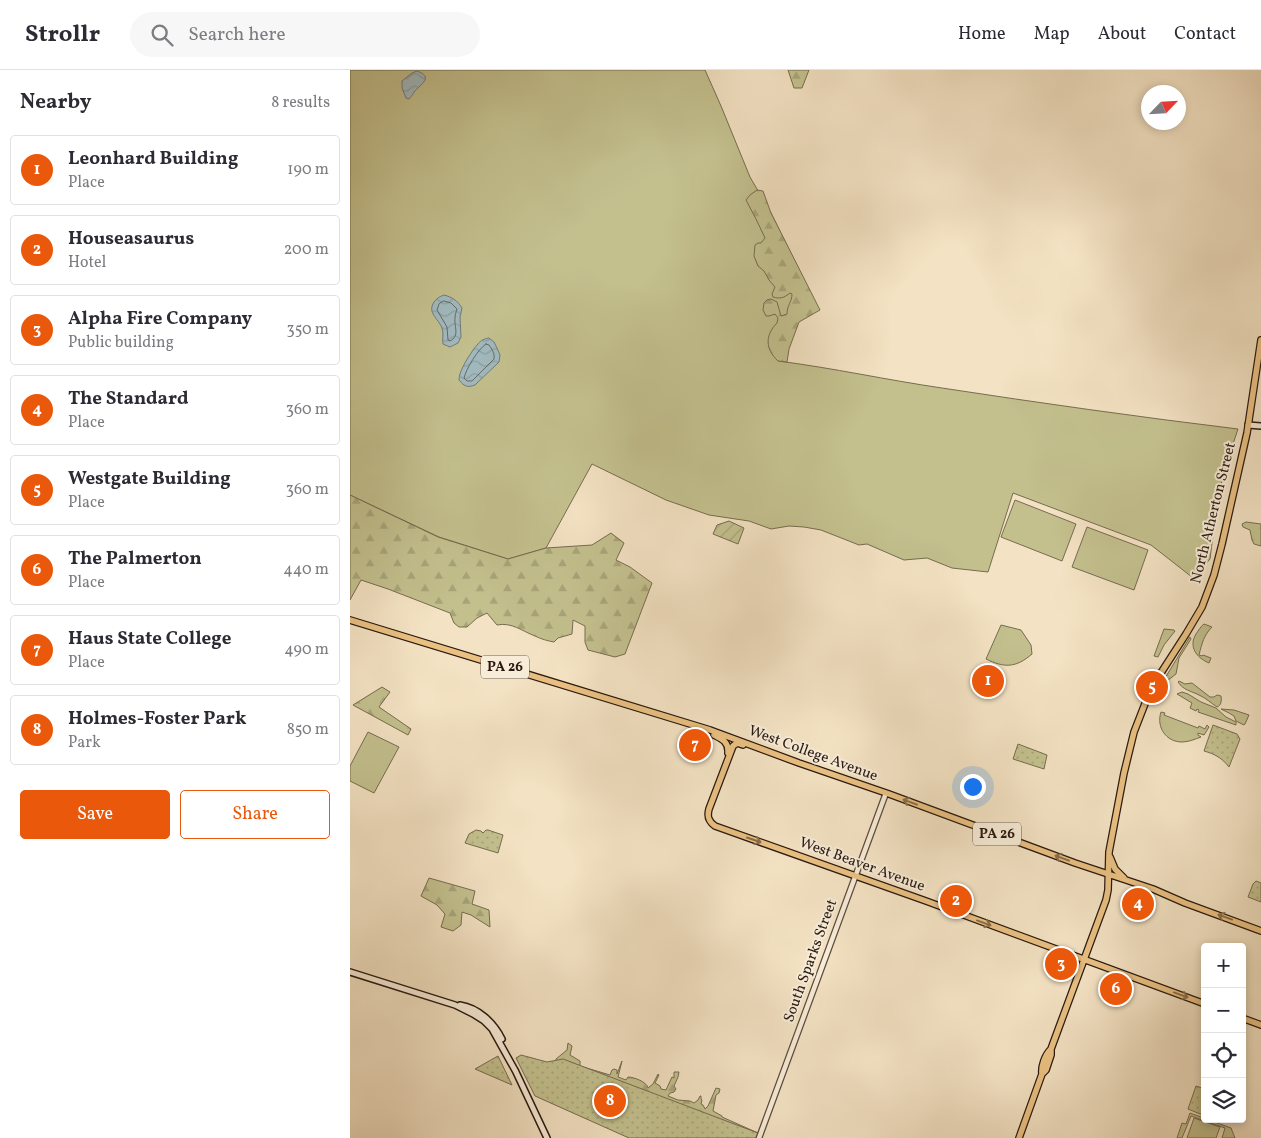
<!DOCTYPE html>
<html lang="en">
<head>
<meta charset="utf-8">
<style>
	body { margin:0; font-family:Vollkorn,serif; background:#f7f7f7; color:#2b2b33 }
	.controls { position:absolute; right:15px; bottom:15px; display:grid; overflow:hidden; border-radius:5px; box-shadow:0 2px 8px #0003 }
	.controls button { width:45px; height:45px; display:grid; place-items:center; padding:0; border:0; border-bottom:1px solid #e1e1e2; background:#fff; color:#2b2b33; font:25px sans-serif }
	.compass { position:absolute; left:791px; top:15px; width:45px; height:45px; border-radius:50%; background:#fff; box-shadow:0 2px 8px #0003; rotate:65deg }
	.you { position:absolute; left:622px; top:716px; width:18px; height:18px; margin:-12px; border:4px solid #fff; border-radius:50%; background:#1a73e8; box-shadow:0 0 0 8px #1a73e833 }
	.badge { display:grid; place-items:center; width:32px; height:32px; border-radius:50%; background:#ea580c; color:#fff; font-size:16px; font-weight:700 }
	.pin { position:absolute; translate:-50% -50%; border:2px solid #fff; box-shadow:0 1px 5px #0006 }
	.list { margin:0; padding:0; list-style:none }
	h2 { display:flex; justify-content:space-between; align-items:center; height:65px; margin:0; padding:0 20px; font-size:21px }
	h2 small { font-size:16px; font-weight:400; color:#7c7c81 }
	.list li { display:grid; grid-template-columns:32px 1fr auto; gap:15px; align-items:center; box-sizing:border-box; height:70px; margin:0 10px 10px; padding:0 10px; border:1px solid #e1e1e2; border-radius:5px }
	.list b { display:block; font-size:19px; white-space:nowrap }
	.list p { margin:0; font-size:16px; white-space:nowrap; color:#7c7c81 }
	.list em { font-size:16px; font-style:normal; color:#7c7c81 }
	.actions { display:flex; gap:10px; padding:15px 20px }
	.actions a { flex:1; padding:11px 0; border:1px solid #ea580c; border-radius:5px; text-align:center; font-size:18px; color:#ea580c }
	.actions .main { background:#ea580c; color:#fff }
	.icon { flex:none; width:28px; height:28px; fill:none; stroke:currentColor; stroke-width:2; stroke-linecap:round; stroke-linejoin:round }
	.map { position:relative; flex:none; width:911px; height:1068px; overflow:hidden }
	header { display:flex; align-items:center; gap:30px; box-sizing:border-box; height:70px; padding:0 25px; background:#fff; border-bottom:1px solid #e1e1e2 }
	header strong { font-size:24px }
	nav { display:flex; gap:28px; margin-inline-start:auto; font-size:18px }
	.search { width:350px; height:45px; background:#f7f7f7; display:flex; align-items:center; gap:12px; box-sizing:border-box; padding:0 18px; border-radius:28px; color:#7c7c81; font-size:19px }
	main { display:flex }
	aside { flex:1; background:#fff }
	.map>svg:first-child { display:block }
</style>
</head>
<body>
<header>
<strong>Strollr</strong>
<div class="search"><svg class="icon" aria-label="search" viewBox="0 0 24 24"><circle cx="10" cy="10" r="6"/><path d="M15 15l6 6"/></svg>Search here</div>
<nav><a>Home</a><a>Map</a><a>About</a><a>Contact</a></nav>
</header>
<main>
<aside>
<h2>Nearby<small>8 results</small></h2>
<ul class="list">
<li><span class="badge">1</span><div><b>Leonhard Building</b><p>Place</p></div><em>190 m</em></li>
<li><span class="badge">2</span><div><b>Houseasaurus</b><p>Hotel</p></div><em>200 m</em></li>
<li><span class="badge">3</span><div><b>Alpha Fire Company</b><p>Public building</p></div><em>350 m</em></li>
<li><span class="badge">4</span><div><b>The Standard</b><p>Place</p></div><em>360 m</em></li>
<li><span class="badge">5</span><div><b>Westgate Building</b><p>Place</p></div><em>360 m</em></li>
<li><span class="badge">6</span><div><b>The Palmerton</b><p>Place</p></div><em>440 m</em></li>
<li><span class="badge">7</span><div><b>Haus State College</b><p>Place</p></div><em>490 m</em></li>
<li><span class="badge">8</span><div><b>Holmes-Foster Park</b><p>Park</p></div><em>850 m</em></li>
</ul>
<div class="actions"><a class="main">Save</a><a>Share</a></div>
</aside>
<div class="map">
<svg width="911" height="1068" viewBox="0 0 911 1068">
	<defs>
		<pattern id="forest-firs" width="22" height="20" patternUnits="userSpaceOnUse" patternTransform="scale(1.25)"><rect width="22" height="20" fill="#c3c08e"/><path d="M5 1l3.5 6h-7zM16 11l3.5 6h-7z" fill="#a8a479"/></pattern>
		<pattern id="park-dots" width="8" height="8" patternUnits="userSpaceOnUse" patternTransform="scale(1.25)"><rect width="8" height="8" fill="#c3c08e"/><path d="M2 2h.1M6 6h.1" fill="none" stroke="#a8a479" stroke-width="1.8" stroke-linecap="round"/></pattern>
		<pattern id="garden-furrows" width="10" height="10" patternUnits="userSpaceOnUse" patternTransform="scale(1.25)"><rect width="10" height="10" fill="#c3c08e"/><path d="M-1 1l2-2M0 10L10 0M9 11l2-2" fill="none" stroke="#a8a479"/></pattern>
		<pattern id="water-waves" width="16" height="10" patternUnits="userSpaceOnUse" patternTransform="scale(1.25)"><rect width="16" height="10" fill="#a1babf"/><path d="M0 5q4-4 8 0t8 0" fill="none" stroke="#8b9fa3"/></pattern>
	</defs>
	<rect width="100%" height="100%" fill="#f3e2c3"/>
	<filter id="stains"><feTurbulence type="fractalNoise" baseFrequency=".004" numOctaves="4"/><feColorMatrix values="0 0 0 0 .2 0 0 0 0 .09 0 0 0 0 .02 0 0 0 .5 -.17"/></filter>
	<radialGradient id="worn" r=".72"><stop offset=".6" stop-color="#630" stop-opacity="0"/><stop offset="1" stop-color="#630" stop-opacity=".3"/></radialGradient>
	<path fill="#c3c08e" stroke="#766c4f" d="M0,0h355l16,36 29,71 21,36 30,61 -23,87c55,7 109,19 164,27 98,15 197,29 296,41l-12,36v8l-7,15 -9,71 -7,8 -6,14 -46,-36 -138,-52 -25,79 -36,-4 -25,-10 -23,2 -37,-16 -8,1 -38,-15 -17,-3 -15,-1 -18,3 -22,-8 -40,-6 -43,-15 -74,-36 -46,84 -38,11 -69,-22 -89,-42z
		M665,430l61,24 -14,37 -61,-24z
		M737,457l61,23 -14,40 -62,-23z
		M854,554l8,3c-8,8 -10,16 -13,28l3,1 1,-1 8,3 -2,5c-12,-5 -21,-16 -13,-29 3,-4 4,-7 8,-10z
		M651,555l20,5 10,15 1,9c-16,14 -28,14 -46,5z
		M814,559l10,1 1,1 -11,14 -6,12 -4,-1z
		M840,567l1,2 -12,19 -3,16 -13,10 -1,-1z
		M829,611l6,3 7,-1 18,14h4l3,-2 4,1c1,4 0,10 -4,11 -6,-4 -11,-9 -18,-12 -8,-4 -16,-5 -21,-13z
		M832,622l6,2 13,8 15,6 10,9 10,5v3l-38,-13 1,-2 -2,-1 -1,2 -6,-3 2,-5 -15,-9z
		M871,639l13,1 15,5 -4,9 -1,1 -8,-4 -2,-5 -5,-3z
		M811,642l4,1 -1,2 34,13 1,-2 6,3 2,-4 2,2 -5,8 -6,-2v2l3,2c-6,2 -12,5 -19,5 -16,0 -26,-15 -21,-30z
		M18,662l31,15 -25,46 -24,-12v-15z
		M840,1043l41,15 4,10h-13l3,-10 -34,-12 -9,22h-5l5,-15 4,1z
		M844,1048l26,9 -4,11h-29z"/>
	<path fill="url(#forest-firs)" stroke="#766c4f" d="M438,0h21l-7,18h-8z
		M407,120l6,1 8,22 49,97 -21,12 -10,27 -2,13 -9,-1c-13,-12 -13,-26 -1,-38l1,-5 -3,-4 -6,2h-3l-3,-6 1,-7 3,-3 4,-1 6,3 4,14 6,-2c0,-9 5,-12 5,-20l-2,-1c-6,5 -10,6 -17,4l-1,-3 3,-7 -6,-7 -5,-9 -6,-5 -4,-10 1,-11 3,-2h3l4,-5 -9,-19 -10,-19 4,-5z
		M0,425l88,42 70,22 38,-11 46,-3 19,-12 13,10 -8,17 14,7 22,16 -27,71 -10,3 -27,-7 -3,-8v-16l-12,-6 -1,14 -14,4 -4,4c-6,-1 -13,-3 -19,-6 -13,-5 -23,-14 -38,-11l-10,-12 -10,5 -10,9h-8l-5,-4 -4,-10 -62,-24 -27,-9 -11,20z
		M896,452l15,2v22l-7,-2 -2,-4 -2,-10 -7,-3 -1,-3z
		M32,617l8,5 -11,15 32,22 -3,6 -55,-30z
		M79,808l46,13 -3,13 17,6 1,17 -19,-12 -9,-3 -1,13 -8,6 -12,-4 4,-13 -8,-9 -16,-9z
		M218,973l4,3 -2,9 10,6v5l30,9 2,-5 2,-1 3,1v4l5,-13 -4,16 8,3 2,-3c6,0 19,5 20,11l5,-4 5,-10 1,1 -4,8 5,3 1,3 5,1 6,-13 2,1v-6h5l-1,5 -4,9 2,3 -2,3 -4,1 -2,3 10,4 12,1 4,2 4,-3 2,-4h1v3l1,1 -1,4 2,1 2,4 3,-3 8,-18 4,1 -1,4 -3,2 -3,16 9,5v1l36,16 -202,-72v-2l11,-9z"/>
	<path fill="url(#park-dots)" stroke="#766c4f" d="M863,655l24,9 3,5 -11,28c-7,-9 -14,-13 -25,-16z
		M668,674l29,11 -3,14 -31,-10z
		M126,760l5,1 2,2 3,-3h2l15,5 -5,18 -33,-10 4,-9z
		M906,811l5,2v19l-13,-5 5,-13z
		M171,985l26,7 16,-3 195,74 -2,5h-127l-94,-42 -19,-38z
		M148,986l14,29 -37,-16z
		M846,1016l9,3v27l-17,-7z"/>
	<path fill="url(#garden-furrows)" stroke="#766c4f" d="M379,451l15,7 -6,16 -25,-10 4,-9z"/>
	<path fill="url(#water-waves)" stroke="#717a79" d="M67,1c17,6 4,13 -3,21 -1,2 -3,5 -5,7l-3,-1 -4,-10v-7l10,-8z
		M94,225c8,2 14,6 18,13l-2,9 1,20 -3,6 -8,4 -7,-3c-1,-5 1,-11 -1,-16 -4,-10 -15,-15 -8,-26 3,-4 5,-5 10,-7z
		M139,268l5,4 3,6 3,7 -1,7 -24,23c-8,3 -11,1 -16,-5 -1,-8 13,-30 19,-36 3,-4 6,-5 11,-6z"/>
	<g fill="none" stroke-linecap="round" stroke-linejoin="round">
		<path stroke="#656a68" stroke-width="1" d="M94,231l7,2 6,6c-1,3 -2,6 -2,9 -1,9 5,18 -5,23l-2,-1 -1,-13 -10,-17 2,-6z
			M136,274l3,1c3,4 6,9 5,14l-22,22h-5l-3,-3c2,-9 14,-29 22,-34z"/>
		<path stroke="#cbba9f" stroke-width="5.5" stroke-dasharray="5.5 3" stroke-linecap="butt" d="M798,626l9,-17"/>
		<defs>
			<path id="tertiary" d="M409,1068l127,-345"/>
			<path id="secondary" d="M898,355l13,1
				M0,902l105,33 18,9 11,7 8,8 24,43
				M110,935c19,3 34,18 42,34
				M165,1000l32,68"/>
			<path id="primary" d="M0,550l360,110 89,33 90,31 186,69 78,26 32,14 76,28
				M807,609l29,-45 16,-27 12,-32 8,-31 25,-111 14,-93
				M364,665c8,4 15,7 14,18
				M393,675l-6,-2 -4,3 -24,63c-2,7 -1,12 6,17l211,75 279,103
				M760,787l5,12 9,9
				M892,948l19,7
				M692,1004c-1,-8 3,-19 9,-25
				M669,1068l23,-64 4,-4 5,-15v-6l7,-19 48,-130 2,-10 1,-38 15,-79 10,-41 14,-36"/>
		</defs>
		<use href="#tertiary" stroke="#5c4b3d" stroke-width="7"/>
		<use href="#secondary" stroke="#291910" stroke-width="8"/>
		<use href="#primary" stroke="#291910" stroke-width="8"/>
		<use href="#tertiary" stroke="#f7ecd8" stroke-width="4.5"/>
		<use href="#secondary" stroke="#f7ecd8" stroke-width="5"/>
		<use href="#primary" stroke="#eac182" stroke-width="5.5"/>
	</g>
	<defs><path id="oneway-shaft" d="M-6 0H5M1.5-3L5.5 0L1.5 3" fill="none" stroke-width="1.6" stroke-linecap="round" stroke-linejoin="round" transform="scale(1.25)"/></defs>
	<g stroke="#8a6d49">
		<use href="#oneway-shaft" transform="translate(560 732) rotate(-160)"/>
		<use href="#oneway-shaft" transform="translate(404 770) rotate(19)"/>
		<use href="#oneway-shaft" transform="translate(712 788) rotate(-160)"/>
		<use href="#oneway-shaft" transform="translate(875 847) rotate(-160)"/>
		<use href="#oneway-shaft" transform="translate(634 853) rotate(20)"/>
		<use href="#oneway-shaft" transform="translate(831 925) rotate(20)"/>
	</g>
	<g text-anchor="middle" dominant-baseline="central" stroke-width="4" stroke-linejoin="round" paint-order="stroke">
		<g fill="#f7ecd8" stroke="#67584c" stroke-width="1">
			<rect x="131" y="585.5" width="48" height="23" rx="4"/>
			<rect x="623" y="752.5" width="48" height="23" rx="4"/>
		</g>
		<g font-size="14" font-weight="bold" fill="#291910">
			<text x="155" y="597">PA 26</text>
			<text x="647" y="764">PA 26</text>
		</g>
		<g font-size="15" fill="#291910" stroke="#f7ecd8">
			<text transform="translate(864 443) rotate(-76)">North Atherton Street</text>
			<text transform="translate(463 684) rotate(20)">West College Avenue</text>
			<text transform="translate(512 795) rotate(20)">West Beaver Avenue</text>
			<text transform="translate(461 891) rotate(-70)">South Sparks Street</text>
		</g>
	</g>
	<rect width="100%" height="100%" filter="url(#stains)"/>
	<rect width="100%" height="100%" fill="url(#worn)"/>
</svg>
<div class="controls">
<button>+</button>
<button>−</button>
<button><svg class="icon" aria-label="locate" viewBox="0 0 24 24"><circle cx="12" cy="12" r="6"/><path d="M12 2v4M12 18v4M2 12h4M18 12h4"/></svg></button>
<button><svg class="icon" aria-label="layers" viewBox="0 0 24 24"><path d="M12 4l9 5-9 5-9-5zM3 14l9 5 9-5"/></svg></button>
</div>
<svg class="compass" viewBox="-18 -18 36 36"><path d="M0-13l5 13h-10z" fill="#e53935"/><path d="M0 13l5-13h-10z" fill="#7c7c81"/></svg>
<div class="you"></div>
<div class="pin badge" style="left:638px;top:611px">1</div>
<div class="pin badge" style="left:606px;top:831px">2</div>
<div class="pin badge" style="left:711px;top:894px">3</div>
<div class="pin badge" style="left:788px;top:834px">4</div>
<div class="pin badge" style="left:802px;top:617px">5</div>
<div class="pin badge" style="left:766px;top:919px">6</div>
<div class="pin badge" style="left:345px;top:675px">7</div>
<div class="pin badge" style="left:260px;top:1031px">8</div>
</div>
</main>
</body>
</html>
